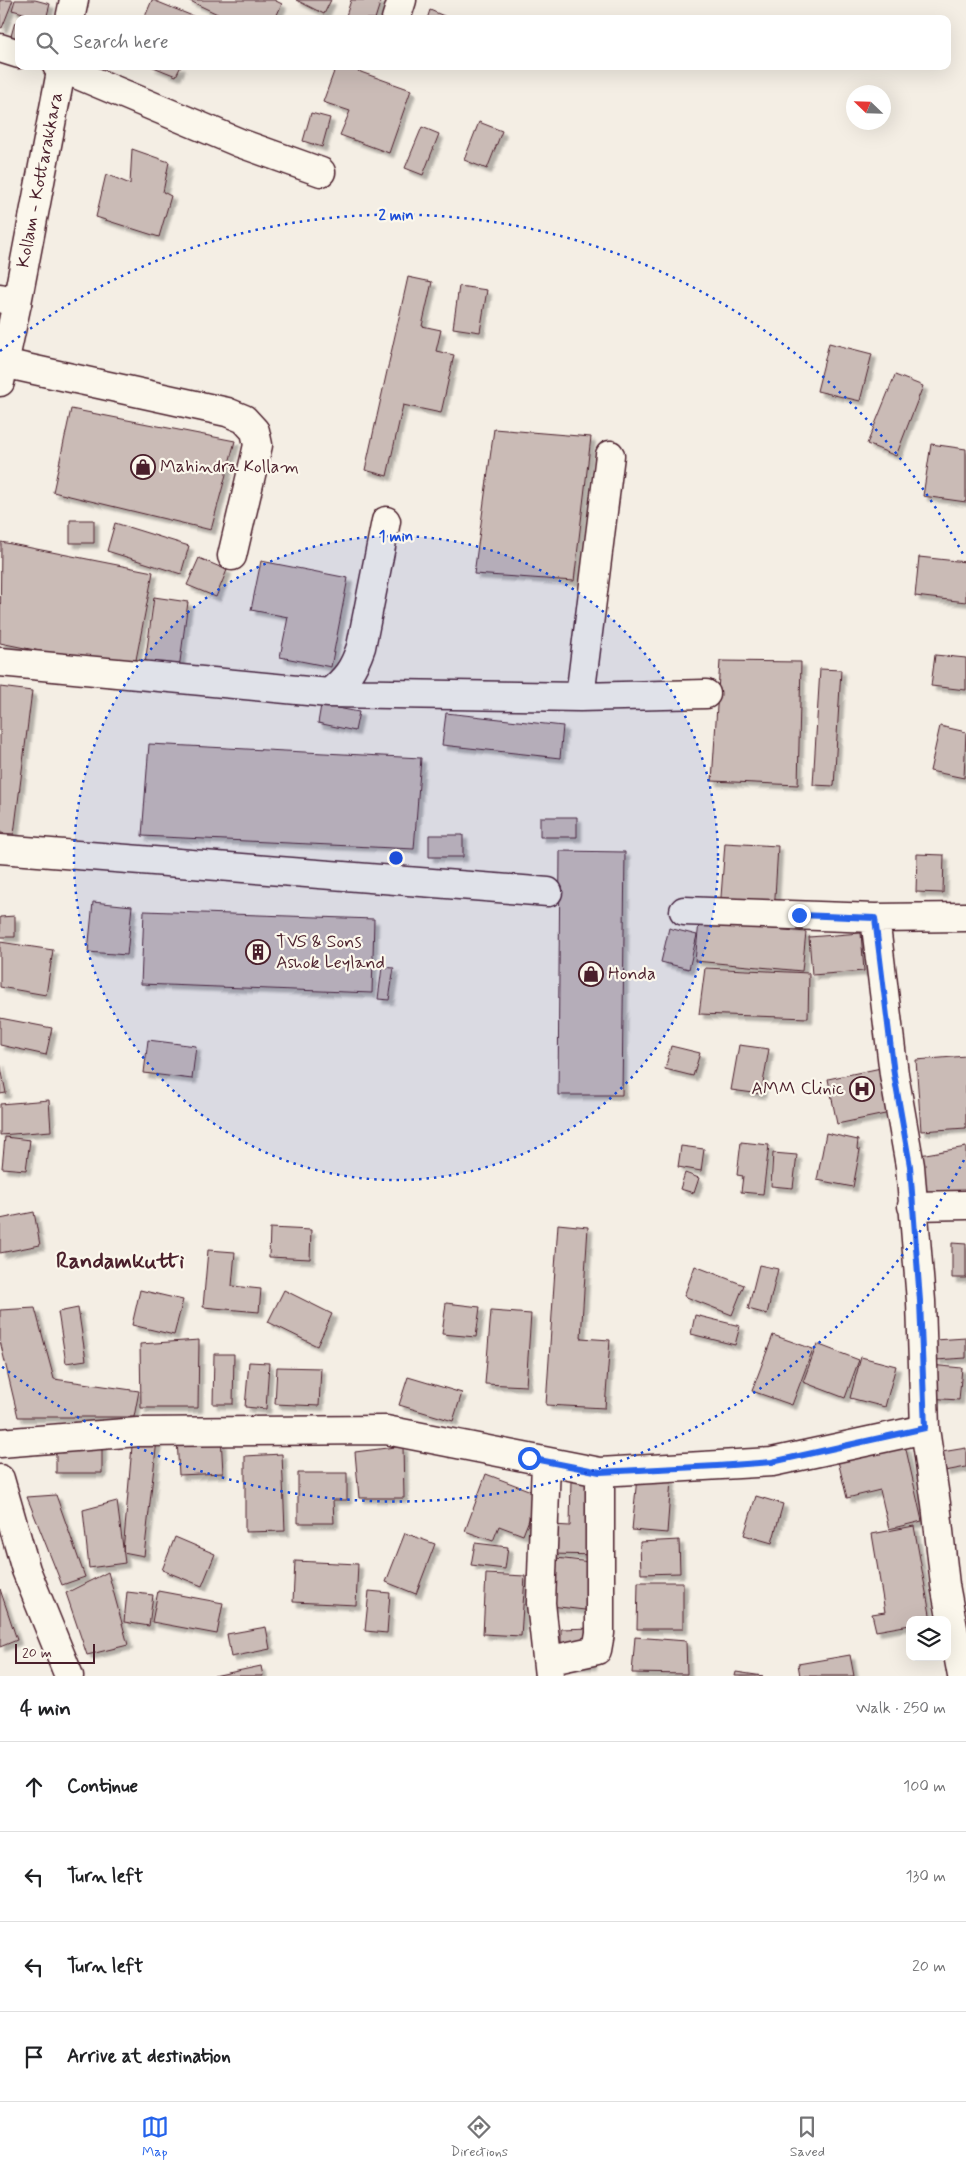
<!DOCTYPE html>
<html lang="en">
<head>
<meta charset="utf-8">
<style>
	body { margin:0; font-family:Mynerve,sans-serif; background:#f2f2f2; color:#202124 }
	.controls { position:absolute; right:15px; bottom:15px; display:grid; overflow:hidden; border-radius:10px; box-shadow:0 5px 20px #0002 }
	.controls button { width:45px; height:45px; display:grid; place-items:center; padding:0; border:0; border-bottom:1px solid #e0e0e0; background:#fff; color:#202124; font:25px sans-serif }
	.compass { position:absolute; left:846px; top:85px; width:45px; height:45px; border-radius:50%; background:#fff; box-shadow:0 5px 20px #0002; rotate:293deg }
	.scale { position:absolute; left:15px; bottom:12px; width:80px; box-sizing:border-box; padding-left:5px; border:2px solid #4a1f2b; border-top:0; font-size:14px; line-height:18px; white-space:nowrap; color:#4a1f2b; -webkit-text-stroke:4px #fbf7ec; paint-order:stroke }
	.stop { position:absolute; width:15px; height:15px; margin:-11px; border:4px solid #2563eb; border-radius:50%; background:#fff }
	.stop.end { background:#2563eb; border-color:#fff; box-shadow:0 1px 5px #0008 }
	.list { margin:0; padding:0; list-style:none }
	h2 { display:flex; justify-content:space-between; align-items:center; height:65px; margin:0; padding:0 20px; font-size:21px }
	h2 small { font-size:16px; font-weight:400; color:#757577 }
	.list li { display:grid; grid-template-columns:32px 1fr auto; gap:15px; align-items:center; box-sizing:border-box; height:90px; padding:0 20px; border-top:1px solid #e0e0e0 }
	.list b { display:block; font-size:19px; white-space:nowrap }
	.list em { font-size:16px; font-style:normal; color:#757577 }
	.icon { flex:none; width:28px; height:28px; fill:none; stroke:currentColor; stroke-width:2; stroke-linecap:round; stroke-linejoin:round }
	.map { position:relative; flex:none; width:966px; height:1676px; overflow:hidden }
	.search { position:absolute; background:#fff; box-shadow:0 5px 20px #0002; left:15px; right:15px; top:15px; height:55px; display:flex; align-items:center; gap:12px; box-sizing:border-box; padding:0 18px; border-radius:10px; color:#757577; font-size:19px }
	.sheet { height:425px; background:#fff }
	nav { display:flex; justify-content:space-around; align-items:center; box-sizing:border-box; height:70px; border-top:1px solid #e0e0e0; background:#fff; font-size:14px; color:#757577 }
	nav a { display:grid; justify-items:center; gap:2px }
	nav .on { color:#2563eb }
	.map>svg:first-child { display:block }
</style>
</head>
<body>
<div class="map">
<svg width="966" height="1676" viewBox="0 0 966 1676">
	<defs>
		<filter id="shadow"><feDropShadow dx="4.5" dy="4.5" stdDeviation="1" flood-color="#0004"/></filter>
	</defs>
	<rect width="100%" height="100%" fill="#f4eee4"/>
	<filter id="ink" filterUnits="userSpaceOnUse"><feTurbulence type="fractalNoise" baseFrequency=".02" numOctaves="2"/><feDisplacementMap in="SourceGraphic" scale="10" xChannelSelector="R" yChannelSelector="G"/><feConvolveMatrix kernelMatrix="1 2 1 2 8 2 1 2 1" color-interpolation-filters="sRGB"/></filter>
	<g filter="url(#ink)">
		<path fill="#cabbb6" stroke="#4a1f2b" filter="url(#shadow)" d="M0,0h13l-11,28 -2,-1z
			M15,0h20l15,4 -4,15 -34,-9z
			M152,0h1l47,19h-56z
			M188,0h86l8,4 -7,15h-47z
			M296,0h35l-7,14z
			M351,0h30l-6,19h-30z
			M430,10l21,9h-24z
			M15,22l4,1v23l-10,-3z
			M151,66h30l-5,10z
			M336,66h8l67,24 -22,63 -49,-18 10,-24 -27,-9z
			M311,113l19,5 -8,29 -19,-6z
			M479,122l23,9 -15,38 -23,-9z
			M422,127l17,7 -16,41 -18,-7z
			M132,149l37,13 -6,30 8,4 -12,41 -63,-20 10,-43 24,10z
			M408,277l24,5 -10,44 19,4 -5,21 18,4 -13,58 -38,-8 -16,71 -22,-6z
			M459,286l28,4 -7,42 -27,-4z
			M829,343l43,11 -12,47 -43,-10z
			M895,375l28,11 -27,70 -29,-12z
			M71,409l164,32 -24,89 -158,-38z
			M494,429l97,8 -17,144 -100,-7z
			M931,444l35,5v53l-43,-6z
			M70,520h24v23h-24z
			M115,523l74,23 -8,28 -74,-23z
			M1,542l152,30 -19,98 -134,-27z
			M919,557l47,5v40l-51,-6z
			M199,558l28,12 -11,27 -29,-12z
			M261,561l87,17 -17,89 -51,-10 8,-40 -37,-7z
			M154,597l34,5 -9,67 -34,-5z
			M935,655l31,3v32l-35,-4z
			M720,661l81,1 -3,123 -86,-4z
			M820,669l21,1 -7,116 -21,-1z
			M0,687l32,4 -18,143 -14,-1z
			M321,705l38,7 -4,19 -37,-8z
			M446,713l117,13 -3,32 -118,-13z
			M940,726l26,6 -2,46 -34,-7z
			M149,744l272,14 -7,91 -272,-13z
			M540,817h37v20h-37z
			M429,835h34v22h-34z
			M725,843l53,3 -4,68 -54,-4z
			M560,851l65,1 -3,243h-64z
			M917,854l27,1 -1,38 -27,-1z
			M93,902l39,4 -5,49 -39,-3z
			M144,911l230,8 -2,74 -231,-9z
			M15,916v21h-15v-20z
			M699,922l107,10 -4,39 -107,-10z
			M669,928l28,7 -8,34 -28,-7z
			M861,933l3,38 -52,4 -3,-38z
			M0,942l53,8 -7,45 -46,-8z
			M382,967l12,1 -5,32 -11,-1z
			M705,968l104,5 -1,45 -109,-4z
			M0,1018l52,10 -6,27 -46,-10z
			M148,1040l48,6 -4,33 -48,-6z
			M739,1045l30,4 -8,45 -30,-4z
			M671,1046l29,7 -7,23 -28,-7z
			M966,1056v72l-45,3 -5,-71z
			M0,1062l6,31 -6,1z
			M881,1068l9,45 -53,11 -9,-45z
			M49,1100l2,31 -51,4v-31z
			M826,1133l32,7 -1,9 3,1 -7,37 -36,-7z
			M5,1137l25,3 -4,30 -24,-2z
			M741,1142l28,3 -6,49 -22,-2 2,-16 -6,-1z
			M681,1146l23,3 -3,22 -23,-4z
			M966,1147v49l-38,7 -8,-48z
			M773,1153l24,2 -4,33 -22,-2z
			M685,1173l14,5 -5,15 -14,-4z
			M34,1212l6,33 -40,8v-34z
			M558,1224l30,3 -7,111 29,2 -5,68 -59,-3z
			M270,1228l41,2 -1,29 -41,-2z
			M952,1243l14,1v34h-14z
			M208,1250l27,2 -3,34 29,3 -2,23 -56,-5z
			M759,1265l19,4 -11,45 -19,-5z
			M695,1266l49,19 -12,30 -48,-19z
			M140,1290l43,10 -9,35 -42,-10z
			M284,1290l48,24 -15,32 -49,-24z
			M446,1303l34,4 -4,30 -34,-3z
			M35,1308l19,71 85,12 -5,26h-116l-18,-76v-31z
			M78,1308l8,52 -20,3 -8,-51z
			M491,1311l40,3 -5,72 -41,-2z
			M695,1315l45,11 -5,19 -44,-11z
			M773,1335l40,14 -21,56 -40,-14z
			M966,1338v20l-30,2 -1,-20z
			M199,1340l-1,68h-57l-1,-64z
			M817,1344l42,16 -14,38 -42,-16z
			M214,1354h20l-1,50h-20z
			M861,1357l35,9 -11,41 -35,-9z
			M249,1362l20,1 -3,46 -21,-2z
			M930,1365l32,3 -3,32 -32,-2z
			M277,1367l44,1 -2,38 -44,-2z
			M408,1377l54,16 -9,28 -54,-16z
			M221,1436l2,37 -44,2 -2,-37z
			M157,1440l-13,116 -21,-4 9,-106z
			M56,1443h46v30h-46z
			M905,1445l17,76 -33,8 -9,-39 -33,8 -9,-37z
			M403,1446l1,52h-45l-4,-46z
			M966,1448v19l-21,4 -3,-19z
			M282,1454l3,77 -40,1v-76z
			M298,1473h49v27h-14l1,23h-36z
			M486,1474l53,20 -16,41 -24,-9 -6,15 -28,-10z
			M637,1477l34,3 -4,53 -35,-3z
			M571,1479l33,1 -2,75 -51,-1 1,-29 18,1z
			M56,1495l29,82 -23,8 -35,-88z
			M756,1496l27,8 -11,39 -28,-8z
			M117,1501l8,62 -36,5 -6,-58z
			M914,1526l17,94h-21v5l-34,6 -4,-17 13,-2 -13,-78z
			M405,1533l30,11 -19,50 -30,-12z
			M175,1537l40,17 -13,32 -40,-16z
			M679,1540l1,33 -39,1 -1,-32z
			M475,1543l33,4 -3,22 -34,-4z
			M556,1558l43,5 -6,48 -42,-5z
			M295,1561l63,3 -2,41 -63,-3z
			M108,1572l20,73 -41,10 -21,-62z
			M486,1574l39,2 -4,60 -38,-2z
			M638,1582h45v47h-46z
			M0,1589l17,51 -17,7z
			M158,1591l65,12 -6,31 -65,-12z
			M369,1591l21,2 -3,40 -22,-2z
			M127,1592l26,3 -4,31 -25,-4z
			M266,1627l4,22 -39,8 -4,-23z
			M592,1628v37h-31v-36z
			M635,1637l51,4 1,33 -55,-1z
			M850,1655l4,21h-54l-2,-12z
			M261,1666l2,10h-49z
			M736,1672l27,4h-28z"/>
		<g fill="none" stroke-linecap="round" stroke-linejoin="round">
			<defs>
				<path id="minor" d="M396,19l6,-19
					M0,48l19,6
					M57,66l183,77 81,29
					M0,298l17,5
					M3,363l224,49 17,7 11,12 3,14 -26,111
					M0,662l329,31 251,4 126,-3
					M329,693c18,-15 24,-23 32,-46l25,-126
					M580,697l30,-242
					M0,849l548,43
					M684,911l191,7 91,-1
					M875,918l19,156 16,92 11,135 4,128 11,75 9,81 17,91
					M912,1206l54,-1
					M0,1443l138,-11 248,-2 214,42 172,-10 153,-33
					M546,1462l-5,141 8,73
					M556,1659l41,-9 3,-17v-161"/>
				<path id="major" d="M70,19l4,-19
					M0,382l17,-79 45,-237
					M0,1479l26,91 43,106"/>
			</defs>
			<use href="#minor" stroke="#4a1f2b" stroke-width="31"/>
			<use href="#major" stroke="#4a1f2b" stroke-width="31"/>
			<use href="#minor" stroke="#fbf7ec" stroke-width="28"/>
			<use href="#major" stroke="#fbf7ec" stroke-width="28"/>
		</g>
	</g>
	<g fill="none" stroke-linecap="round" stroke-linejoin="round" filter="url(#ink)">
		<path stroke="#2563eb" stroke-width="6" d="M529,1458l71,14 117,-6 55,-4 153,-34 -5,-127 -10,-135 -16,-92 -19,-156 -76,-3"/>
	</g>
	<circle cx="396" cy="858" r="322" fill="#1d4ed8" fill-opacity=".12"/>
	<g fill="none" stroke="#1d4ed8" stroke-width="2.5" stroke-dasharray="2.5 5">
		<circle cx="396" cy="858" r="322"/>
		<path d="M964 1160A643 643 0 0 1 0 1365M0 351A643 643 0 0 1 964 556"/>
	</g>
	<defs>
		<symbol id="shop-ring" viewBox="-11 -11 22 22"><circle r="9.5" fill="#fbf7ec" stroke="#4a1f2b" stroke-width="1.5"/><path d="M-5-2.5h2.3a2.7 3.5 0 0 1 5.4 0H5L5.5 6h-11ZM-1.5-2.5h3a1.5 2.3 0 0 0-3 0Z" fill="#4a1f2b"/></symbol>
		<symbol id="building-ring" viewBox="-11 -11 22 22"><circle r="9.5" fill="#fbf7ec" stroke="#4a1f2b" stroke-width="1.5"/><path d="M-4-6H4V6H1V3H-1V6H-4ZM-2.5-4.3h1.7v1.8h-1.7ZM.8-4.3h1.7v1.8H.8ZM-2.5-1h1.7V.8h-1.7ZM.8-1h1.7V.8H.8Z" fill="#4a1f2b"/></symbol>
		<symbol id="hospital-ring" viewBox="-11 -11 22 22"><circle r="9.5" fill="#fbf7ec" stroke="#4a1f2b" stroke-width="1.5"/><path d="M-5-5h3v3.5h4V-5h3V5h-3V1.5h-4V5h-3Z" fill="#4a1f2b"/></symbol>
	</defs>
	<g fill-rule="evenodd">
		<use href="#shop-ring" x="129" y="453" width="28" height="28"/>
		<use href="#building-ring" x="244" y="938" width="28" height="28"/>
		<use href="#shop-ring" x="577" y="960" width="28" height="28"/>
		<use href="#hospital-ring" x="848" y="1075" width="28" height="28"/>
	</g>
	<g text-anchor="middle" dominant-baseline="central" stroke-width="4.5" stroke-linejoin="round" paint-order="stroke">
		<g font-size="18" fill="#4a1f2b" stroke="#fbf7ec">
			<text transform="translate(40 180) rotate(-79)">Kollam - Kottarakkara</text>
		</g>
		<g font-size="18" fill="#4a1f2b" stroke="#fbf7ec" text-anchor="start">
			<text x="160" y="467">Mahindra Kollam</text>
			<text x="276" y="942">TVS &amp; Sons<tspan x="276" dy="21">Ashok Leyland</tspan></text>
			<text x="608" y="974">Honda</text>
			<text x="844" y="1089" text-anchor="end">AMM Clinic</text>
		</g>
		<g font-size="22" font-weight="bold" fill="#4a1f2b" stroke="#fbf7ec">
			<text x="120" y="1262">Randamkutti</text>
		</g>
	</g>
	<circle cx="396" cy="858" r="8" fill="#1d4ed8" stroke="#fbf7ec" stroke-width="2.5"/>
	<g font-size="15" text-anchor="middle" font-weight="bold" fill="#1d4ed8" stroke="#fbf7ec" stroke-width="4.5" stroke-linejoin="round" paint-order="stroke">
		<text x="396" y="220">2 min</text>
		<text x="396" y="541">1 min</text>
	</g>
</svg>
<div class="controls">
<button><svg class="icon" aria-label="layers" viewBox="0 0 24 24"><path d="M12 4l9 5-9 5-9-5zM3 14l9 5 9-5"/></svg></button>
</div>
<svg class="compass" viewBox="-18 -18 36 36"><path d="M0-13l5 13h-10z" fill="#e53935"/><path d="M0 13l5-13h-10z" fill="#757577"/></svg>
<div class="scale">20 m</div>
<div class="stop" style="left:529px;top:1458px"></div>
<div class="stop end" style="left:799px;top:915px"></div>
<div class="search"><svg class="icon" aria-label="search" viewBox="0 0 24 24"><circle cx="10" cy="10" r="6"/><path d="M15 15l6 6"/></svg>Search here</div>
</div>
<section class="sheet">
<h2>4 min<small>Walk · 250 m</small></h2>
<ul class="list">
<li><svg class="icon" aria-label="ahead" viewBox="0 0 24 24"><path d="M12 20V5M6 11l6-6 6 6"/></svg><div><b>Continue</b></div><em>100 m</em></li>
<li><svg class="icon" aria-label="left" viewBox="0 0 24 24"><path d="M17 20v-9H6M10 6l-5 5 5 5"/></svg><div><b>Turn left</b></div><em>130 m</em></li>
<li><svg class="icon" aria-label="left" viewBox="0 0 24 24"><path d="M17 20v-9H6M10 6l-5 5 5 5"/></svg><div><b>Turn left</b></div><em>20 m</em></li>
<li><svg class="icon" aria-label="arrive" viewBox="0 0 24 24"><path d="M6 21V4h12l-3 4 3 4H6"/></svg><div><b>Arrive at destination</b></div></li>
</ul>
</section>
<nav>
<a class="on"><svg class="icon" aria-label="map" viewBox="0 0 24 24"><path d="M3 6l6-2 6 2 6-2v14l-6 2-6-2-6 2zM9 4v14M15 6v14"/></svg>Map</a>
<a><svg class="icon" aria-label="directions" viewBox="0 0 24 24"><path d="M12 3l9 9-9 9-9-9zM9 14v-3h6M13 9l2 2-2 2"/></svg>Directions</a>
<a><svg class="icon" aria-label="saved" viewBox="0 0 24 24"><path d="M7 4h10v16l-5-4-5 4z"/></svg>Saved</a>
</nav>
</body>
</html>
